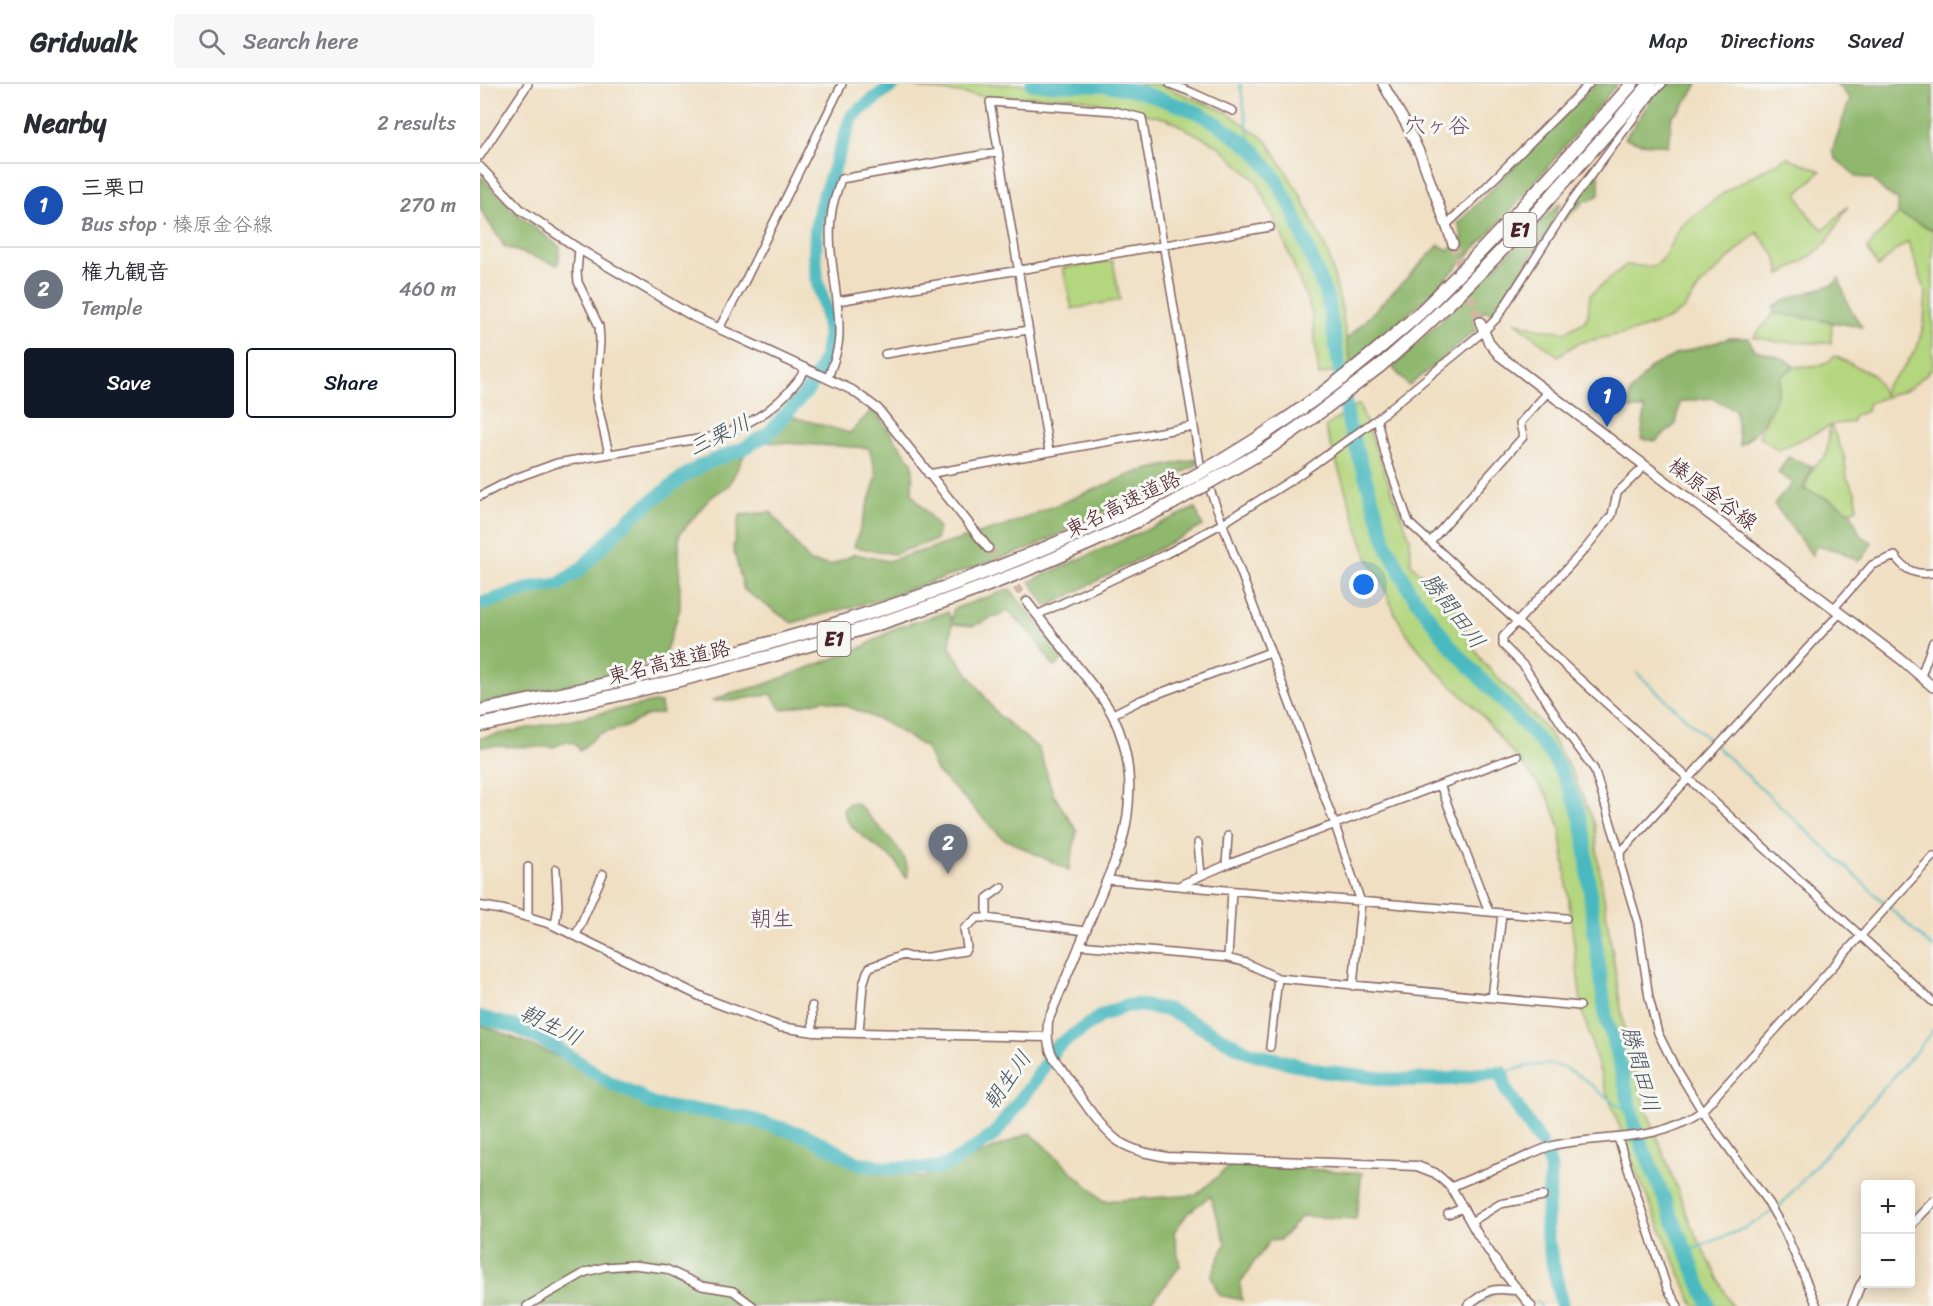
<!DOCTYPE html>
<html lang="en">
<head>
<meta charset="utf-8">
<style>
	body { margin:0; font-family:Sriracha,"Klee One",sans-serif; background:#f7f7f7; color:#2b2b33 }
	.controls { position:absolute; right:18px; bottom:18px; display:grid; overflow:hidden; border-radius:6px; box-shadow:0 3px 15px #0003 }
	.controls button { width:54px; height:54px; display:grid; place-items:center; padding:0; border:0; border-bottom:2px solid #e1e1e2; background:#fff; color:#2b2b33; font:30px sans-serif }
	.you { position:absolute; left:884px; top:501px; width:21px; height:21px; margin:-15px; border:4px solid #fff; border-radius:50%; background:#1a73e8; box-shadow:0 0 0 9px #1a73e833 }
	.badge { display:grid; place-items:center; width:39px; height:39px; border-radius:50%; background:#111827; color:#fff; font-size:20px; font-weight:700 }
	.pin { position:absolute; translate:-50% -50px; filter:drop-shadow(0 2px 3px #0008) }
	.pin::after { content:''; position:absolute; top:32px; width:21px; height:18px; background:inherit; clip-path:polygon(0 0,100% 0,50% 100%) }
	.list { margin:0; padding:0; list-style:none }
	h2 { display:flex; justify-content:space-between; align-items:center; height:78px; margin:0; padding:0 24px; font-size:26px }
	h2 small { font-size:20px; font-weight:400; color:#7c7c81 }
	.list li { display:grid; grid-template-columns:39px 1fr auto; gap:18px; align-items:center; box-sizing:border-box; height:84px; padding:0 24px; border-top:2px solid #e1e1e2 }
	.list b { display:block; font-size:22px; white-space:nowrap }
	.list p { margin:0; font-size:20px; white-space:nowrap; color:#7c7c81 }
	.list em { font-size:20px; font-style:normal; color:#7c7c81 }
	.actions { display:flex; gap:12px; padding:18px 24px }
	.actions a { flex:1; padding:14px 0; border:2px solid #111827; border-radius:6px; text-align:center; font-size:21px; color:#111827 }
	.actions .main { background:#111827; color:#fff }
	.icon { flex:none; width:33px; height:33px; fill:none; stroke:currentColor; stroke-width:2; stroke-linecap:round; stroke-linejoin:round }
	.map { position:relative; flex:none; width:1453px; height:1222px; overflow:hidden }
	header { display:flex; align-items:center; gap:36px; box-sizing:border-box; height:84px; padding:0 30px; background:#fff; border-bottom:2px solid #e1e1e2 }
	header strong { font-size:28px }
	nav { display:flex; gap:33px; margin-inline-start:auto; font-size:21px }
	.search { width:420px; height:54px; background:#f7f7f7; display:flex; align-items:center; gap:15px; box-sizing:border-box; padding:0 21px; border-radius:6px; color:#7c7c81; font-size:22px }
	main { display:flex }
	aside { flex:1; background:#fff }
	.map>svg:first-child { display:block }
</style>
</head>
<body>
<header>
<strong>Gridwalk</strong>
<div class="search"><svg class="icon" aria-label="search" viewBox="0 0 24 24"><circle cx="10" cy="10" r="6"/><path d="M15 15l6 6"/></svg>Search here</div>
<nav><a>Map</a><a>Directions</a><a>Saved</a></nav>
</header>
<main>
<aside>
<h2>Nearby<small>2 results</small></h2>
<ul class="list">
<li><span class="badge" style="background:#1a4fb4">1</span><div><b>三栗口</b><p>Bus stop · 榛原金谷線</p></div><em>270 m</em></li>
<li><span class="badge" style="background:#6b7280">2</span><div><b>権九観音</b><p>Temple</p></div><em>460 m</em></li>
</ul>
<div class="actions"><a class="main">Save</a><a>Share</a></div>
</aside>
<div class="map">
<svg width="1453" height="1222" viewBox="0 0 1453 1222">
	<rect width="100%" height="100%" fill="#f6f6f2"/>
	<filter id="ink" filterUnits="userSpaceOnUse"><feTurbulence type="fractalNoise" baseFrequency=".0167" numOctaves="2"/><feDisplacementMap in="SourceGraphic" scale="12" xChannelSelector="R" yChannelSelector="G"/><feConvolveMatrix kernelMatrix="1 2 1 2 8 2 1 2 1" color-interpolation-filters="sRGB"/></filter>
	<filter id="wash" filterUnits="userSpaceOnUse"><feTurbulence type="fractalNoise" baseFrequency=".008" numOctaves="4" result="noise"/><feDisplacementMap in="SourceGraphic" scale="24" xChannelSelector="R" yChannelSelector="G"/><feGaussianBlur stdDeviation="1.35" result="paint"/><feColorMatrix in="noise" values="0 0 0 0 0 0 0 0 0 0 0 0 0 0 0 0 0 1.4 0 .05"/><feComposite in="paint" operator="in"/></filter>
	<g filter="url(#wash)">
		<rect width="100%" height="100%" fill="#f0dfc2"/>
		<path fill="#b4d67e" stroke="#7f7a54" stroke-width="1.5" d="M433,0h245l69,28 40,29 33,53 29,62 12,50 10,59 -32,11 -7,-63 -31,-80 -24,-51 -37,-35 -52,-28 -95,-22h-82l-73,-9z
			M1307,73l34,14 -24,23 12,22 15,14 24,-24 -22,38 -16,13 -30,18 -3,-17 -20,-26 -56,53 -17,24 -15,10 -34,12 -57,12 -20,13 -44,-35 22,7 29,4 19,-10 4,-7 2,-20 36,-30 26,2 10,-7 19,-34 17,-14 30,-22z
			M1418,130l35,16v138l-23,20 -41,15 -2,8 -13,5 -2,6 -21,3 13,31 3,22 9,16 1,14 -7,3 -47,-23 2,-1 9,-21 12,-10 4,-30 -52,24 -19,-14 21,-50 1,-9 13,-10 29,-2 12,-9 39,19 10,20 1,-9 17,-16 15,-22 7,-24 2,-31 -18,-51 -11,7 -19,18 -11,-19z
			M633,177l7,39 -48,9 -9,-41z
			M1294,229l58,9 -1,21 -53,-1 -24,-5z
			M879,320l51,135 1,25 21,21 19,13 18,41 14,23 65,69 24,41 23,53 3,35 27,174 21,74 45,117 41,81h-38l-57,-132 -34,-92 -21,-72 -22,-183 -12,-31 -69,-84 -41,-40 -26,-31 -16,-25 -15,-36 -14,-23 -42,-130z"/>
		<path fill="#8fb76d" stroke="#6c6b4c" stroke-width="1.5" d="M1116,0h21l-102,122 -81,85 -83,74 -5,-25 93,-95 9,5 15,-12 -5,-15z
			M1182,0h36l-17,25 -9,7 -4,30 -28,-3 -15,-5z
			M1357,0h96v146l-35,-16v-14l-13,-8 -12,-12 -17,-4 -21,-18 -3,-7 18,-52z
			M1119,89v22l-10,6 -3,-1 -24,22c9,-16 20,-39 37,-49z
			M0,92l37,38 43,33 -2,18 -53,-18 -25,-38z
			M1081,118l-12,29 -58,83 -5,-4 -13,11 3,9 -67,56 -16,-18z
			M1359,194l9,27 14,22 -88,-14v-7l19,-9 41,-13z
			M1250,254h19l4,11 34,11 7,7 -13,10c-5,31 -17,50 -41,69l-5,-37 -24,-11 -31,4 -4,22 -20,17 -15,-2 4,-30h-17l2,-16 21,-26 26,-13z
			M393,325l40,55 -1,30 27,34 -3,12 -42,14 -40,-7 23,-71 -8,-28 -101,-6 22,-26 60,17z
			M268,364l-19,37 -20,14 -30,36 1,74 -16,47 -49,19 -135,29v-102l96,-25 42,-46 60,-54z
			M1308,373l24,9 -9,23 26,10 21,12 11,25 11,6 -9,16 -5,3 -18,-10 -24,-5 -4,9 -38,-51 19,-21 -15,-10z
			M717,375v6l-166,83 -150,51 -89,24 -48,-33 -11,-42 7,-33 31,-3 39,50 21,3 24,-11 33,7 117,-35 132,-54z
			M715,424l8,18 -156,81 -17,-26z
			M530,505l55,69 -11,9 -22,-32 -24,-24 -35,15 -21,-2 -2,24 47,66 42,35 14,45 24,37 -8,39 -67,-32 -33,-35 -33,-32 -10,-23 -40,-25 -39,-17 -23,-6 -42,10 -11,-16 -39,7h-21l20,-8 29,-7 101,-38 37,-21 50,-15 4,10 1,-13z
			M174,618l7,1 1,10 -16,3 -20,11 -28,7 -18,17 -5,-8 -10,-1 -12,5 -73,-1v-8z
			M372,718c11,4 14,12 22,20 12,12 39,37 33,56l-4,-3 -7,-13 -42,-33 -7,-9 -4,-10 5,-6z
			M0,940l110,46 22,14 55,23 73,17 53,6 47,29 83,19 107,-45 74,68 92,-6 37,-32 129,10 -6,46 -54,-3 -22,24 -11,1c-4,8 -9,14 -15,21 -5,7 -8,15 -14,22l2,16 -23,-5 -8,-19 15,-33 -16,-47 -22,17 -14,19 6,34 -16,21 -17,19h-667v-32l2,-2 -2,-2z"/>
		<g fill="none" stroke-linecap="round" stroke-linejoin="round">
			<path stroke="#4ab9bf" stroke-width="2" d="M760,0l9,52 6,15
				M1157,589l296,275
				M1022,989c44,-12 58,-15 94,16 12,9 21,18 35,22
				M1206,1168l59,-24 33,-20 135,-153 20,-25
				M1025,1208l10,3
				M1056,1217l5,5
				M994,1222l20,-13"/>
			<path stroke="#4ab9bf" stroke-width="14" d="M552,0l74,1 35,7 56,20 21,12 37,27 19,25 18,33 36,91 21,125 38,121 23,45 41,56 86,91 15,18 15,27 10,23 7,28 9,87 13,98 10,30 20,82 73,175
				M0,520l55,-17 23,-2 23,-16 49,-51 54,-42 18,-11 40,-16 26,-15 39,-43 9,-13 10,-23 3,-20 -4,-26 -8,-29 -2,-26 1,-24 5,-25 31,-89 42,-32
				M0,933l36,10 38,19 58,38 24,10 17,11 25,4 28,2 44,8 58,17 50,27 29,5h52l18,-8 37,-25 39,-52 23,-36 45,-31 24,-10 12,-1 32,5 79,42 73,19 73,9 57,-1 28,-5 23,-1 4,17 35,53
				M1067,1071l4,15 -5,59 2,11
				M1069,1162l13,60"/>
		</g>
	</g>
	<g filter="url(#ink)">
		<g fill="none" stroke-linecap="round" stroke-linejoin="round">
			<path stroke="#cfb9a4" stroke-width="8" stroke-dasharray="8 4" stroke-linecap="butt" d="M508,464l39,54"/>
			<path stroke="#cfb9a4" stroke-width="9" stroke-dasharray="9 4.5" stroke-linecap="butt" d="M973,160l27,78"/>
			<defs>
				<path id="minor" d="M690,0l21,8 42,19
					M0,72l48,-72
					M966,141l27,-25 116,-116
					M99,165l-2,23 1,10 21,44 1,14 -4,58 13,56
					M358,217l432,-74
					M239,244l25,-45 98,-199
					M405,270l143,-24
					M348,294c5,-14 11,-29 11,-44 1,-41 -14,-84 -7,-124 2,-11 6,-22 9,-31l157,-27
					M897,335l8,35 24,69 524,479
					M569,367l-59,-349 124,9 28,7 58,345 135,362 26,77 -8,84
					M1165,382l-28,27 -5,22 -27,34 -82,88v8l21,21 42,65 28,38 26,84 1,14 17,56 11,75 9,35 16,32 28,46 67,93 16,28 32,74
					M448,390l266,-48
					M0,412l33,-17 44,-16 159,-27c40,-13 67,-32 90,-67
					M950,458l93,-105 -3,-14 28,-31
					M1354,524l38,-43 23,-9c10,15 21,19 38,17
					M557,531l127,-60 59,-32 73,-46 81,-58 107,-88 13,-13 76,-119 80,-107 9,-8
					M1441,592l12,-34
					M633,630l28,-14 129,-48
					M960,701l49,127 77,6
					M718,759l3,32
					M1140,769l220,-240
					M746,781l2,-29
					M48,783v49
					M627,796l382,32
					M702,800l44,-19 291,-109
					M507,834v-20l15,-11
					M75,841l3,-19 -2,-37
					M96,851l27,-61
					M599,861l149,13 18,5 32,15 302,28
					M748,874l4,-67
					M1012,914l10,-84
					M332,922l1,26
					M379,948l4,-47 4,-13 3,-5 33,-12 7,2h18l37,-6 2,-4 -3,-18 13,-11h10l98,13
					M790,963l8,-69
					M1138,1054l49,150 11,18
					M971,1103c23,-10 46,-19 69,-28 11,-5 23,-11 35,-14 52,-11 100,-1 147,-34l231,-255
					M968,1130l15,-6
					M991,1138l29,-18 43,-8
					M47,1222l59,-34 19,-5 28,-2 33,4 36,17 31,5 20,15
					M987,1222c22,-17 24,-19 51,-15"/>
				<path id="tertiary" d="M0,83l41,43 58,39 115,68 158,73 26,19 110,139
					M547,518c18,23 36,46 54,69 11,14 24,29 32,45 20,41 20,87 8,130l-73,175c-1,15 -1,26 7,39 16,22 42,66 63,81 15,10 32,13 49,16l250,9 18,7 16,14 27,48 23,34 30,37
					M0,822l24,4 47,14 155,75 74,28 35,5 232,5
					M1430,1142l23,-24
					M1372,1222l8,-20 6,-9"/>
				<path id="secondary" d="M903,0l23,40 15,32 32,88
					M1000,238l9,21 11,13 402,304 31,27"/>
				<path id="motorway" d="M892,270c19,-16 38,-31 55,-48 72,-71 139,-146 205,-222
					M900,282c100,-84 184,-184 270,-282
					M0,627c237,-48 471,-108 687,-220
					M0,641c239,-49 475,-110 693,-222"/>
			</defs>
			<use href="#minor" stroke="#846260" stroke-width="10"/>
			<use href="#tertiary" stroke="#846260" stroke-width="11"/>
			<use href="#secondary" stroke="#846260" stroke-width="12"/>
			<use href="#motorway" stroke="#846260" stroke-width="15"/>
			<use href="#minor" stroke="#fff" stroke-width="7"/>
			<use href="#tertiary" stroke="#fff" stroke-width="8"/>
			<use href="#secondary" stroke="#fff" stroke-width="9"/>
			<use href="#motorway" stroke="#fff" stroke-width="12"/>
			<defs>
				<path id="motorway-bridge" d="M687,407c73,-38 142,-84 205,-137
					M693,419l96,-55 47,-33 64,-49"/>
			</defs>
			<use href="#motorway-bridge" stroke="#846260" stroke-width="15" stroke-linecap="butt"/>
			<use href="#motorway-bridge" stroke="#fff" stroke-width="12"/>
		</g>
	</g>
	<g text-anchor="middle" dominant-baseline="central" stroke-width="6" stroke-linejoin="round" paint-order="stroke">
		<g fill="#f6f6f2" stroke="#7e6067" stroke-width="1.5">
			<rect x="1023.5" y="129" width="33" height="34" rx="4.5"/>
			<rect x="337.5" y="538" width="33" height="34" rx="4.5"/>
		</g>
		<g font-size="20" font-weight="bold" fill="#4a1f2b">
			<text x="1040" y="146">E1</text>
			<text x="354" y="555">E1</text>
		</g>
		<g font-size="21" fill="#4a1f2b" stroke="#f6f6f2">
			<text transform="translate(1233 410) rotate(37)">榛原金谷線</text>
			<text transform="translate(643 420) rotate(-26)">東名高速道路</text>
			<text transform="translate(189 578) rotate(-14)">東名高速道路</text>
		</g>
		<g font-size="22" fill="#6d4c68" stroke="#f6f6f2">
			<text x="957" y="41">穴ヶ谷</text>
			<text x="292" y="834">朝生</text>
		</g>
		<g font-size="22" font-style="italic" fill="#4a555f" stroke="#f6f6f2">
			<text transform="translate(239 351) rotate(-26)">三栗川</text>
			<text transform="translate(974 527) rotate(53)">勝間田川</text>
			<text transform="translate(71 941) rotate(26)">朝生川</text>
			<text transform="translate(1161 985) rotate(75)">勝間田川</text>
			<text transform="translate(527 996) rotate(-55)">朝生川</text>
		</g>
	</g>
</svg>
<div class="controls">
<button>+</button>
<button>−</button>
</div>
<div class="you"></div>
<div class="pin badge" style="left:1127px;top:343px;background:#1a4fb4">1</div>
<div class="pin badge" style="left:468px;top:790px;background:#6b7280">2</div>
</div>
</main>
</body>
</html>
